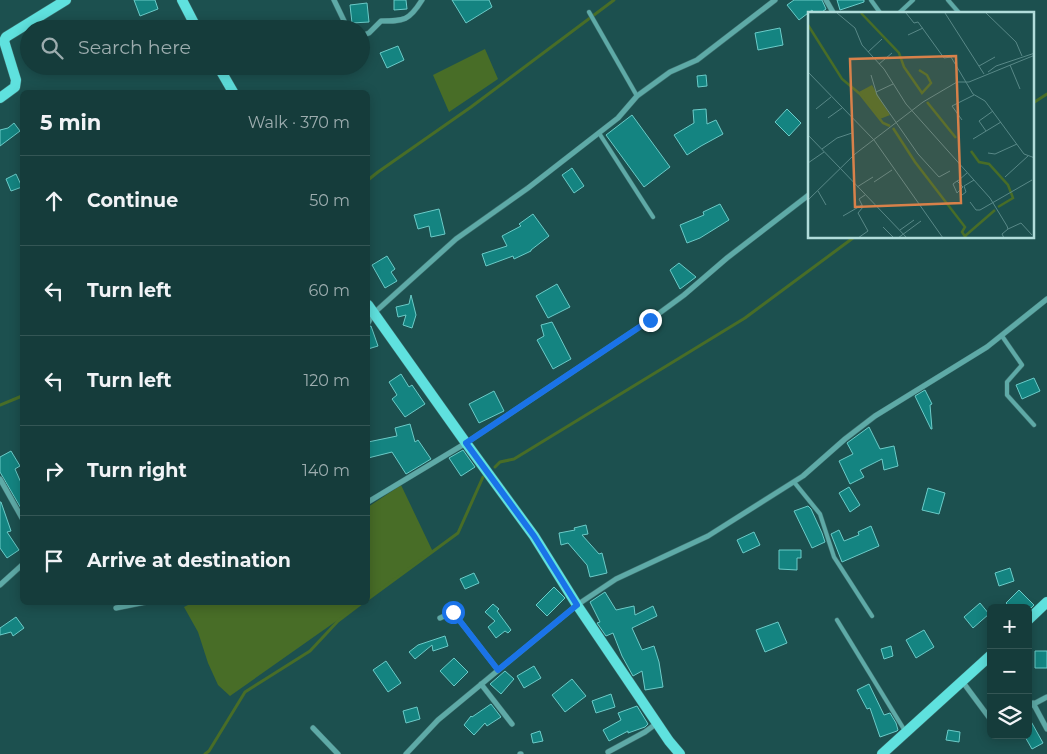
<!DOCTYPE html>
<html lang="en">
<head>
<meta charset="utf-8">
<style>
	body { margin:0; font-family:Montserrat,sans-serif; background:#1e4342; color:#f1f3f6 }
	.controls { position:absolute; right:15px; bottom:15px; display:grid; overflow:hidden; border-radius:8px; box-shadow:0 2px 12px #0003 }
	.controls button { width:45px; height:45px; display:grid; place-items:center; padding:0; border:0; border-bottom:1px solid #345655; background:#153c3b; color:#f1f3f6; font:25px sans-serif }
	.stop { position:absolute; width:15px; height:15px; margin:-11px; border:4px solid #1a73e8; border-radius:50%; background:#fff }
	.stop.end { background:#1a73e8; border-color:#fff; box-shadow:0 1px 5px #0008 }
	.list { margin:0; padding:0; list-style:none }
	h2 { display:flex; justify-content:space-between; align-items:center; height:65px; margin:0; padding:0 20px; font-size:21px }
	h2 small { font-size:16px; font-weight:400; color:#9dadaf }
	.list li { display:grid; grid-template-columns:32px 1fr auto; gap:15px; align-items:center; box-sizing:border-box; height:90px; padding:0 20px; border-top:1px solid #345655 }
	.list b { display:block; font-size:19px; white-space:nowrap }
	.list em { font-size:16px; font-style:normal; color:#9dadaf }
	.icon { flex:none; width:28px; height:28px; fill:none; stroke:currentColor; stroke-width:2; stroke-linecap:round; stroke-linejoin:round }
	.map { position:relative; flex:none; width:1047px; height:754px; overflow:hidden }
	.search { position:absolute; background:#153c3b; box-shadow:0 2px 12px #0003; left:20px; top:20px; width:350px; height:55px; display:flex; align-items:center; gap:12px; box-sizing:border-box; padding:0 18px; border-radius:28px; color:#9dadaf; font-size:19px }
	.panel { position:absolute; background:#153c3b; box-shadow:0 2px 12px #0003; left:20px; top:90px; width:350px; height:515px; border-radius:8px }
	.map>svg:first-child { display:block }
</style>
</head>
<body>
<div class="map">
<svg width="1047" height="754" viewBox="0 0 1047 754">
	<rect width="100%" height="100%" fill="#1c504f"/>
	<path fill="#486d27" d="M485,49l13,30 -49,33 -16,-37z
		M401,485l32,67 -65,46v-91z
		M192,603v-1l170,1 -132,93 -12,-11 -10,-22 -10,-31 -14,-25z"/>
	<g fill="none" stroke-linecap="round" stroke-linejoin="round">
		<path stroke="#486d27" stroke-width="3" d="M1033,103l14,-9
			M368,180l10,-8 93,-65 143,-107
			M0,405l22,-9
			M495,467l5,-5 14,-3 231,-141 108,-80
			M368,599l90,-66 25,-56
			M205,754l4,-3 36,-59 65,-41 28,-30 25,-19"/>
	</g>
	<path fill="#148481" stroke="#6bcbc8" d="M134,0h21l3,9 -18,7z
		M394,0h12l1,9 -13,1z
		M452,0h37l3,7 -26,16z
		M794,0h28l4,9 -7,5h-4l-3,-4 -13,10 -12,-15z
		M837,0h27v2l-24,8z
		M367,3l2,19 -17,1 -2,-18z
		M780,28l3,17 -25,5 -3,-17z
		M398,46l6,14 -17,8 -7,-15z
		M706,75l1,11 -9,1 -1,-11z
		M706,109l1,15 9,-4 7,14 -22,12 -14,9 -13,-20 20,-12 -1,-13z
		M787,109l14,14 -12,13 -14,-14z
		M632,115l38,52 -26,20 -38,-52z
		M14,123l6,8 -20,15v-16l8,-2z
		M572,168l12,18 -10,7 -12,-18z
		M16,174l6,13 -11,4 -5,-12z
		M720,204l9,16 -29,18 -13,5 -7,-18 24,-10 -1,-3z
		M439,209l6,25 -14,3 -2,-11 -11,3 -4,-14z
		M533,214l16,22 -18,14v1l-17,8 -1,-3 -27,10 -4,-12 25,-8 -5,-10 19,-10 -2,-2z
		M387,256l8,13 -4,3 6,9 -12,7 -13,-23z
		M679,263l17,14 -16,12 -10,-19z
		M557,284l13,23 -22,11 -12,-22z
		M411,295l5,20 -4,13 -9,-3 3,-10 -8,2 -2,-10 13,-3z
		M552,322l19,37 -18,10 -16,-29 7,-4 -3,-11z
		M371,326l7,20 -10,3v-22z
		M401,374l8,13 3,-2 13,19 -20,13 -13,-18 5,-4 -8,-13z
		M1034,378l6,13 -18,8 -6,-14z
		M925,390l7,14 -2,1 2,24h-1l-16,-33z
		M494,391l10,20 -25,12 -10,-19z
		M410,424l5,18 3,-2 13,19 -25,15 -14,-22 -24,6v-16l29,-6 -2,-8z
		M869,427l11,22 14,-3 4,20 -14,4 -2,-11 -22,11 4,7 -14,7 -11,-23 14,-7 -6,-11z
		M463,450l12,17 -14,9 -12,-18z
		M11,451l9,15 -5,3 7,16v25l-22,-38v-15z
		M849,487l11,18 -10,7 -11,-19z
		M928,488l17,5 -6,21 -17,-4z
		M0,502h1l10,29 -4,1 12,18 -12,8 -7,-10z
		M808,506l3,3 11,24 3,9 -13,6 -18,-37z
		M586,525l2,9 -6,1 17,19 3,-1 5,20 -17,4 -3,-12 -19,-22 -7,2 -2,-12 16,-3 -1,-2z
		M871,526l8,20 -37,16 -11,-28 8,-4 5,11 15,-6 -1,-3z
		M754,532l6,13 -17,8 -6,-13z
		M779,550h22v8h-4v12l-18,-1z
		M1010,568l4,13 -15,5 -4,-13z
		M474,573l5,10 -14,6 -5,-10z
		M554,587l11,11 -18,18 -11,-11z
		M1019,590l15,15 -3,3h-20l-5,-5z
		M605,592l11,18 18,-4 1,9 18,-9 4,10 -25,12 10,22 12,-4 5,16 4,25 -18,3 -3,-19 -9,5 -11,-20 -9,-23 -7,3 -9,-13 3,-1 -10,-20z
		M980,603l9,11 -16,14 -9,-11z
		M493,604l6,5 -2,2 14,19 -3,3 -3,-2 -9,7 -8,-11 7,-6 -10,-9z
		M16,617l8,11 -11,8 -2,-4 -11,3v-7z
		M778,622l9,21 -22,9 -9,-22z
		M924,630l10,17 -18,11 -10,-18z
		M445,636l3,10 -15,5 -1,-6 -17,14 -6,-7 9,-7z
		M891,646l2,10 -9,3 -3,-10z
		M1035,651h12v17h-12z
		M454,658l14,14 -14,14 -14,-15z
		M386,661l15,22 -13,9 -15,-22z
		M534,666l7,12 -17,10 -7,-12z
		M505,671l9,8 -13,15 -11,-10z
		M572,679l14,17 -21,16 -13,-17z
		M869,684l15,31 6,-2 6,10 2,7 -1,1 -17,6 -10,-29 -3,1 -10,-19z
		M611,694l4,13 -19,6 -4,-12z
		M491,704l10,13 -14,9 -2,-3 -11,12 -10,-10 7,-9 1,1z
		M637,706l11,18 -3,3 -17,6v-2l-19,10 -6,-11 18,-10 -3,-7z
		M417,707l3,12 -14,4 -3,-12z
		M1028,716l15,27 -11,6 -8,-14h4z
		M948,730l12,2 -1,10 -13,-2z
		M540,731l3,10 -10,2 -2,-9z"/>
	<g fill="none" stroke-linecap="round" stroke-linejoin="round">
		<defs>
			<path id="lane" d="M871,0l10,14
				M948,0l12,14
				M589,12l48,84
				M898,14l15,-14
				M599,133l54,84
				M1002,336l20,29 -15,17v13l27,30
				M794,482l26,32 14,43 38,59
				M837,620l68,111"/>
			<path id="street" d="M334,0l14,29
				M826,0l8,14
				M361,36l8,-3 12,-12c23,0 28,0 41,-21
				M368,323l6,-10 82,-74 72,-51 90,-70 19,-22 33,-24 27,-12 78,-60
				M0,479l22,39
				M368,502l98,-59 184,-123 34,-25 43,-37 83,-64
				M0,585l22,-20
				M116,608l30,-6
				M440,618l13,-6 45,58
				M962,681l29,39
				M481,684l31,40
				M1033,703l14,26
				M1028,707l17,-9 2,-1
				M313,728l25,26
				M608,752l37,-20 12,-9
				M406,754l32,-34 139,-115 39,-26 92,-43 95,-60 42,-37 30,-23 112,-69 60,-48
				M520,754h1"/>
			<path id="secondary" d="M182,0l15,29
				M218,66l15,26
				M0,98l15,-11 1,-7 -12,-39 2,-4 60,-37
				M368,305l98,138 68,93 43,69 92,136 11,13
				M1028,620l19,-18
				M882,754l109,-99"/>
		</defs>
		<use href="#lane" stroke="#3d6f6e" stroke-width="5"/>
		<use href="#street" stroke="#3d6f6e" stroke-width="6"/>
		<use href="#secondary" stroke="#3d6f6e" stroke-width="11"/>
		<use href="#lane" stroke="#5eaaa7" stroke-width="4"/>
		<use href="#street" stroke="#5eaaa7" stroke-width="5"/>
		<use href="#secondary" stroke="#5fe1de" stroke-width="10"/>
	</g>
	<g fill="none" stroke-linecap="round" stroke-linejoin="round">
		<path stroke="#1a73e8" stroke-width="6" d="M453,612l45,58 79,-65 -43,-69 -68,-93 184,-123"/>
	</g>
	<g transform="translate(808 12)">
		<rect width="226" height="226" fill="#1c504f"/>
		<path d="M64,73l18,30 -10,4 -21,-27z" fill="#486d27"/>
		<path fill="none" stroke="#486d27" stroke-width="2.5" d="M53,1l38,40 5,14 18,26 9,-10 -4,-8 -8,-5M0,13l34,54 18,15 23,29 7,3M119,90l29,36M85,116l22,34 50,65 -3,5 4,6M163,139l8,11 10,2 19,21 5,13 -15,9M157,224l30,-26"/>
		<path fill="none" stroke="#588887" stroke-width="1" d="M29,1l18,15 7,17 22,24 22,35 84,94 17,28 1,3 -6,5 2,4M98,1l8,10 4,-1 26,36 7,-1 22,37 12,7 39,53 11,4M137,1l39,61M178,1l30,29 6,14M100,23l15,-7M60,40l14,-13M71,52l13,-11M202,53l10,24M171,54l16,-9M0,60l66,68 69,98M180,60l8,-6 39,-13M63,63l6,20 41,59 21,23 11,-6M68,80l17,-8M8,97l15,-12M20,106l14,-10M154,108l-10,-14 22,-11M178,119l-7,-10 14,-10M0,123l32,33M165,127l28,-17M14,137l15,-11 15,-5M180,141l7,1 22,-10M0,151l16,-11M32,156l67,70M197,165l23,-21M149,169l6,6 -6,6 -4,-9 4,-3 2,-1 8,-7M66,170l18,-12M49,175l16,-10M10,179l8,14M154,183l4,-3 -2,-6 10,-6M0,188l47,-46 68,-52 34,-20h12l66,-27M162,190l6,8h4l52,-30M35,204l19,-11M75,215l11,11M200,217l13,-6 11,12M92,218l14,-10M50,226l10,-7 -10,-18 5,-6 -4,-8 6,-4M90,226l23,-17"/>
		<path fill="#d8814a" fill-opacity="0.15" stroke="#d8814a" stroke-width="2.5" d="M148,44l5,147 -106,4 -5,-148z"/>
		<rect width="226" height="226" fill="none" stroke="#b1dddb" stroke-width="2.5"/>
	</g>
</svg>
<div class="controls">
<button>+</button>
<button>−</button>
<button><svg class="icon" aria-label="layers" viewBox="0 0 24 24"><path d="M12 4l9 5-9 5-9-5zM3 14l9 5 9-5"/></svg></button>
</div>
<div class="stop" style="left:453px;top:612px"></div>
<div class="stop end" style="left:650px;top:320px"></div>
<div class="search"><svg class="icon" aria-label="search" viewBox="0 0 24 24"><circle cx="10" cy="10" r="6"/><path d="M15 15l6 6"/></svg>Search here</div>
<section class="panel">
<h2>5 min<small>Walk · 370 m</small></h2>
<ul class="list">
<li><svg class="icon" aria-label="ahead" viewBox="0 0 24 24"><path d="M12 20V5M6 11l6-6 6 6"/></svg><div><b>Continue</b></div><em>50 m</em></li>
<li><svg class="icon" aria-label="left" viewBox="0 0 24 24"><path d="M17 20v-9H6M10 6l-5 5 5 5"/></svg><div><b>Turn left</b></div><em>60 m</em></li>
<li><svg class="icon" aria-label="left" viewBox="0 0 24 24"><path d="M17 20v-9H6M10 6l-5 5 5 5"/></svg><div><b>Turn left</b></div><em>120 m</em></li>
<li><svg class="icon" aria-label="right" viewBox="0 0 24 24"><path d="M7 20v-9h11M14 6l5 5-5 5"/></svg><div><b>Turn right</b></div><em>140 m</em></li>
<li><svg class="icon" aria-label="arrive" viewBox="0 0 24 24"><path d="M6 21V4h12l-3 4 3 4H6"/></svg><div><b>Arrive at destination</b></div></li>
</ul>
</section>
</div>
</body>
</html>
